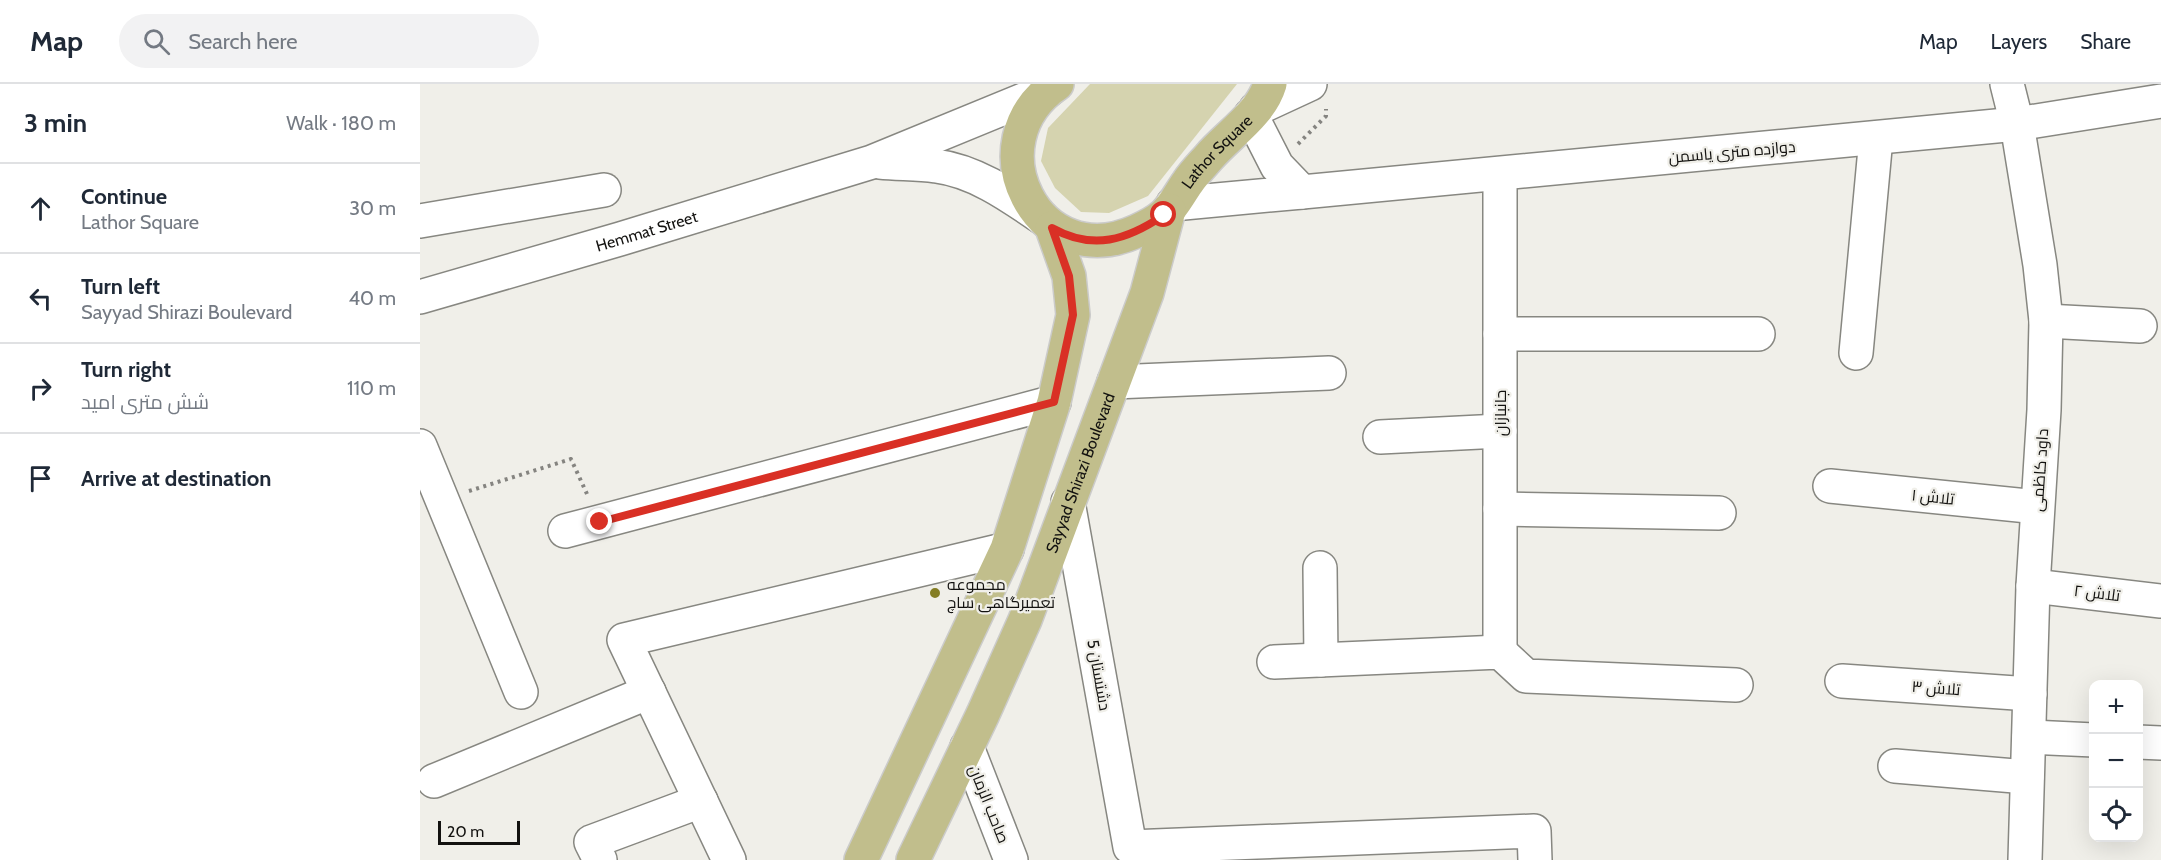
<!DOCTYPE html>
<html lang="en">
<head>
<meta charset="utf-8">
<style>
	body { margin:0; font-family:Cabin,Cairo,sans-serif; background:#f2f2f3; color:#1f2937 }
	.controls { position:absolute; right:18px; bottom:18px; display:grid; overflow:hidden; border-radius:12px; box-shadow:0 6px 24px #0002 }
	.controls button { width:54px; height:54px; display:grid; place-items:center; padding:0; border:0; border-bottom:2px solid #e0e1e3; background:#fff; color:#1f2937; font:30px sans-serif }
	.scale { position:absolute; left:18px; bottom:15px; width:82px; box-sizing:border-box; padding-left:6px; border:3px solid #131210; border-top:0; font-size:16px; line-height:21px; white-space:nowrap; color:#131210; -webkit-text-stroke:4px #f0efe9; paint-order:stroke }
	.stop { position:absolute; width:18px; height:18px; margin:-14px; border:4px solid #d93025; border-radius:50%; background:#fff }
	.stop.end { background:#d93025; border-color:#fff; box-shadow:0 2px 6px #0008 }
	.list { margin:0; padding:0; list-style:none }
	h2 { display:flex; justify-content:space-between; align-items:center; height:78px; margin:0; padding:0 24px; font-size:26px }
	h2 small { font-size:20px; font-weight:400; color:#747a83 }
	.list li { display:grid; grid-template-columns:39px 1fr auto; gap:18px; align-items:center; box-sizing:border-box; height:90px; padding:0 24px; border-top:2px solid #e0e1e3 }
	.list b { display:block; font-size:22px; white-space:nowrap }
	.list p { margin:0; font-size:20px; white-space:nowrap; color:#747a83 }
	.list em { font-size:20px; font-style:normal; color:#747a83 }
	.icon { flex:none; width:33px; height:33px; fill:none; stroke:currentColor; stroke-width:2; stroke-linecap:round; stroke-linejoin:round }
	.map { position:relative; flex:none; width:1741px; height:776px; overflow:hidden }
	header { display:flex; align-items:center; gap:36px; box-sizing:border-box; height:84px; padding:0 30px; background:#fff; border-bottom:2px solid #e0e1e3 }
	header strong { font-size:28px }
	nav { display:flex; gap:33px; margin-inline-start:auto; font-size:21px }
	.search { width:420px; height:54px; background:#f2f2f3; display:flex; align-items:center; gap:15px; box-sizing:border-box; padding:0 21px; border-radius:33px; color:#747a83; font-size:22px }
	main { display:flex }
	aside { flex:1; background:#fff }
	.map>svg:first-child { display:block }
</style>
</head>
<body>
<header>
<strong>Map</strong>
<div class="search"><svg class="icon" aria-label="search" viewBox="0 0 24 24"><circle cx="10" cy="10" r="6"/><path d="M15 15l6 6"/></svg>Search here</div>
<nav><a>Map</a><a>Layers</a><a>Share</a></nav>
</header>
<main>
<aside>
<h2>3 min<small>Walk · 180 m</small></h2>
<ul class="list">
<li><svg class="icon" aria-label="ahead" viewBox="0 0 24 24"><path d="M12 20V5M6 11l6-6 6 6"/></svg><div><b>Continue</b><p>Lathor Square</p></div><em>30 m</em></li>
<li><svg class="icon" aria-label="left" viewBox="0 0 24 24"><path d="M17 20v-9H6M10 6l-5 5 5 5"/></svg><div><b>Turn left</b><p>Sayyad Shirazi Boulevard</p></div><em>40 m</em></li>
<li><svg class="icon" aria-label="right" viewBox="0 0 24 24"><path d="M7 20v-9h11M14 6l5 5-5 5"/></svg><div><b>Turn right</b><p>شش متری امید</p></div><em>110 m</em></li>
<li><svg class="icon" aria-label="arrive" viewBox="0 0 24 24"><path d="M6 21V4h12l-3 4 3 4H6"/></svg><div><b>Arrive at destination</b></div></li>
</ul>
</aside>
<div class="map">
<svg width="1741" height="776" viewBox="0 0 1741 776">
	<rect width="100%" height="100%" fill="#f0efe9"/>
	<path fill="#d5d3af" d="M670,0h147l-89,112 -39,17 -28,-1 -26,-24 -14,-27 7,-33z"/>
	<g fill="none" stroke-linecap="round" stroke-linejoin="round">
		<defs>
			<g id="minor">
				<path d="M1587,0l10,40 23,141 6,56 -2,89 -11,176 -8,274"/>
				<path d="M836,25l54,-25"/>
				<path d="M460,78c18,2 38,1 56,4 39,5 73,29 105,51"/>
				<path d="M882,108l715,-68 144,-23"/>
				<path d="M753,120l129,-12 -25,-26 -26,-51"/>
				<path d="M0,137l184,-31"/>
				<path id="s1" d="M0,213l200,-58 252,-77 178,-73"/>
				<path d="M1626,237l94,5"/>
				<path d="M1080,250h258"/>
				<path d="M1436,269l20,-215"/>
				<path d="M694,298l215,-9"/>
				<path d="M960,353l120,-6"/>
				<path d="M0,362l101,246"/>
				<path d="M1410,402l207,21"/>
				<path d="M648,418l62,345 404,-16 1,29"/>
				<path d="M1080,425l219,4"/>
				<path d="M145,447l489,-129"/>
				<path d="M900,484l1,92"/>
				<path d="M1613,502l128,15"/>
				<path d="M1080,568v-478"/>
				<path d="M854,578l226,-10 26,24 210,9"/>
				<path d="M1422,597l188,13"/>
				<path d="M1609,653l65,3"/>
				<path d="M1718,658l23,1"/>
				<path d="M547,663l44,113"/>
				<path d="M1475,682l132,11"/>
				<path d="M14,697l215,-89"/>
				<path d="M180,776l-9,-18 110,-41"/>
				<path d="M309,776l-105,-220 383,-91"/>
			</g>
			<g id="major">
				<path id="s2" d="M637,0c-86,58 -20,193 80,147 9,-4 19,-9 27,-16 10,-9 16,-22 24,-33 6,-9 14,-17 21,-25 20,-23 52,-43 61,-73"/>
				<path d="M441,776l146,-311 47,-147 19,-87 -4,-39 -17,-48"/>
				<path id="s3" d="M493,776l70,-146 42,-94 122,-327 22,-83"/>
			</g>
		</defs>
		<use href="#minor" stroke="#878781" stroke-width="36"/>
		<use href="#major" stroke="#cbcbca" stroke-width="36"/>
		<path stroke="#858480" stroke-width="4" stroke-dasharray="3 4.5" stroke-linecap="butt" d="M878,60l28,-28v-7
			M49,407l102,-32 16,35"/>
		<use href="#minor" stroke="#fff" stroke-width="33"/>
		<use href="#major" stroke="#c1be8c" stroke-width="33"/>
	</g>
	<g fill="none" stroke-linecap="round" stroke-linejoin="round">
		<path stroke="#d93025" stroke-width="8" d="M180,438l454,-120 19,-87 -4,-39 -17,-48c41,23 75,12 112,-13"/>
	</g>
	<circle fill="#847d24" stroke="#f0efe9" stroke-width="2" cx="515" cy="509" r="6"/>
	<g text-anchor="middle" dominant-baseline="central" stroke-width="4.5" stroke-linejoin="round" paint-order="stroke">
		<g font-size="16" fill="#131210" stroke="#f0efe9">
			<text stroke="none"><textPath href="#s2" startOffset="370">Lathor Square</textPath></text>
			<text transform="translate(1312 68) rotate(-5)">دوازده متری یاسمن</text>
			<text stroke="none"><textPath href="#s1" startOffset="236">Hemmat Street</textPath></text>
			<text transform="translate(1080 329) rotate(-90)">جانبازان</text>
			<text transform="translate(1620 386) rotate(-86)">داود کاظمی</text>
			<text stroke="none"><textPath href="#s3" startOffset="422">Sayyad Shirazi Boulevard</textPath></text>
			<text transform="translate(1513 413) rotate(6)">تلاش ۱</text>
			<text transform="translate(1677 509) rotate(7)">تلاش ۲</text>
			<text transform="translate(679 591) rotate(80)">دشتستان 5</text>
			<text transform="translate(1516 604) rotate(4)">تلاش ۳</text>
			<text transform="translate(569 720) rotate(68)">صاحب الزمان</text>
		</g>
		<g font-size="16" fill="#131210" stroke="#f0efe9" text-anchor="start">
			<text x="527" y="500">مجموعه<tspan x="527" dy="18">تعمیرگاهی ساچ</tspan></text>
		</g>
	</g>
</svg>
<div class="controls">
<button>+</button>
<button>−</button>
<button><svg class="icon" aria-label="locate" viewBox="0 0 24 24"><circle cx="12" cy="12" r="6"/><path d="M12 2v4M12 18v4M2 12h4M18 12h4"/></svg></button>
</div>
<div class="scale">20 m</div>
<div class="stop" style="left:744px;top:131px"></div>
<div class="stop end" style="left:180px;top:438px"></div>
</div>
</main>
</body>
</html>
